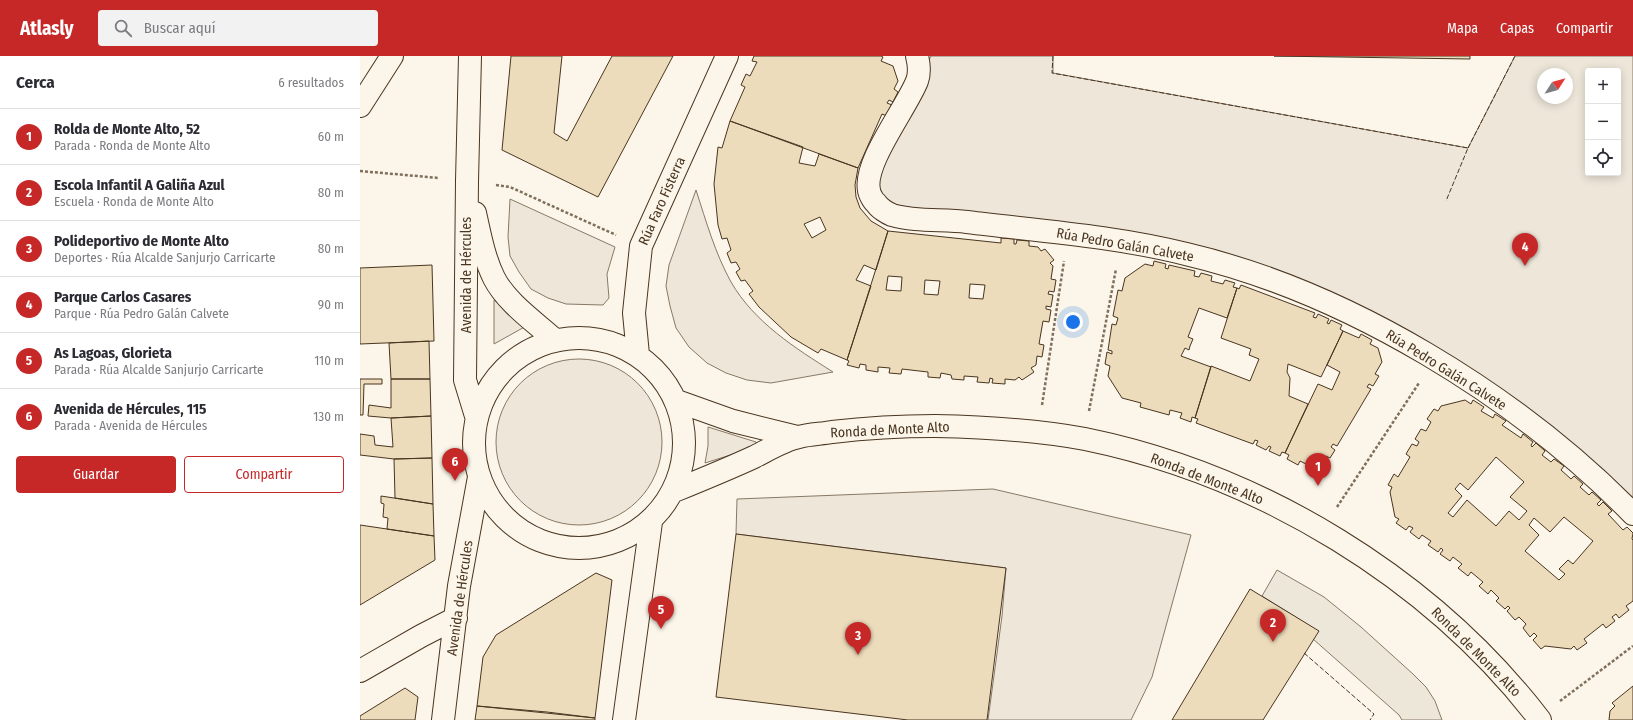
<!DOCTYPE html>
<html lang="es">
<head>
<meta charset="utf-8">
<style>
	body { margin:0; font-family:"Fira Sans Condensed",sans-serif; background:#f2f2f3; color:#2b2b33 }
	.controls { position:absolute; right:12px; top:12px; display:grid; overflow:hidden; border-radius:4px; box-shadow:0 2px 10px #0003 }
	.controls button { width:36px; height:36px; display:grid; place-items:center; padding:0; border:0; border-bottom:1px solid #e1e1e2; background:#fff; color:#2b2b33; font:20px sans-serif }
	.compass { position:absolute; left:1177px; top:12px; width:36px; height:36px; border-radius:50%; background:#fff; box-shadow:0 2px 10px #0003; rotate:54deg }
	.you { position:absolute; left:713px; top:266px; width:14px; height:14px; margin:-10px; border:3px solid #fff; border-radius:50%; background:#1a73e8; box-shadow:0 0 0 6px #1a73e833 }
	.badge { display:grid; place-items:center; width:26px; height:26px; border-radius:50%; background:#c62828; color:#fff; font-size:13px; font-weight:700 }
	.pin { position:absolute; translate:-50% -33px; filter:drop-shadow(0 1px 2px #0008) }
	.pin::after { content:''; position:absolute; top:21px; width:14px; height:12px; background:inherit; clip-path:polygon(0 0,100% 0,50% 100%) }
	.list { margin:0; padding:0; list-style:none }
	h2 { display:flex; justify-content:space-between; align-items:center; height:52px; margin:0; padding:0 16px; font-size:17px }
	h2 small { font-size:13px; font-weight:400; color:#7c7c81 }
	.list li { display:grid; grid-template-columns:26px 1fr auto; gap:12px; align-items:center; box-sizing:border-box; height:56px; padding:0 16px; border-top:1px solid #e1e1e2 }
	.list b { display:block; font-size:15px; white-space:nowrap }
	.list p { margin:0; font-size:13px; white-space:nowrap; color:#7c7c81 }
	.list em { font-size:13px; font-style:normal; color:#7c7c81 }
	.actions { display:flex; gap:8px; padding:12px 16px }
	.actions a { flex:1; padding:9px 0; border:1px solid #c62828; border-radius:4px; text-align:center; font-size:14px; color:#c62828 }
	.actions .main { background:#c62828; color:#fff }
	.icon { flex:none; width:22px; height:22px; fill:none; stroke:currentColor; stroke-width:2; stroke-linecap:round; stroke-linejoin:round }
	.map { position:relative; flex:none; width:1273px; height:664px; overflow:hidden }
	header { display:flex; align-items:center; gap:24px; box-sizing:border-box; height:56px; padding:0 20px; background:#c62828; color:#fff }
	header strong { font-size:19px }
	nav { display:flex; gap:22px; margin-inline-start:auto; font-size:14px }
	.search { width:280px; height:36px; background:#f2f2f3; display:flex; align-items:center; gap:10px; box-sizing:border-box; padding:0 14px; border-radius:4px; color:#7c7c81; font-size:15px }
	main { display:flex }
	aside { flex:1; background:#fff }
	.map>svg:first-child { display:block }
</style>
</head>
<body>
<header>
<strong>Atlasly</strong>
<div class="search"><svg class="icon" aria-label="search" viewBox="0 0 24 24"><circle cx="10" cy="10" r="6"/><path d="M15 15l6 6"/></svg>Buscar aquí</div>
<nav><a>Mapa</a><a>Capas</a><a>Compartir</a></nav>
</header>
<main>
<aside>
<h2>Cerca<small>6 resultados</small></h2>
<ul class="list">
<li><span class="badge">1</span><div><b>Rolda de Monte Alto, 52</b><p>Parada · Ronda de Monte Alto</p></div><em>60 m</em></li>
<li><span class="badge">2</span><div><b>Escola Infantil A Galiña Azul</b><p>Escuela · Ronda de Monte Alto</p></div><em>80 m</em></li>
<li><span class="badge">3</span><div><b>Polideportivo de Monte Alto</b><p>Deportes · Rúa Alcalde Sanjurjo Carricarte</p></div><em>80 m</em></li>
<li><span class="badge">4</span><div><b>Parque Carlos Casares</b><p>Parque · Rúa Pedro Galán Calvete</p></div><em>90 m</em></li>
<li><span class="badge">5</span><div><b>As Lagoas, Glorieta</b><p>Parada · Rúa Alcalde Sanjurjo Carricarte</p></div><em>110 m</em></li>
<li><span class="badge">6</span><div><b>Avenida de Hércules, 115</b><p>Parada · Avenida de Hércules</p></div><em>130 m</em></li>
</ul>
<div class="actions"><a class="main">Guardar</a><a>Compartir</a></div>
</aside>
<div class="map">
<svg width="1273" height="664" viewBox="0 0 1273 664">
	<rect width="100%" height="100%" fill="#fbf6e9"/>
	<path fill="#ede6d9" stroke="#887966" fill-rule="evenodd" d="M571,0h122v17l415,75 47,-92h118v458l-150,-124 -233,-118 -361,-58 -19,-40zM1228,15h30v102h-30zM1183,18h24v24h-24z
		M336,134c10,31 19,63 35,92 23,40 64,66 102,90l-62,11 -24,-3 -21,-7 -19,-10 -18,-16 -13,-19 -6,-22 -4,-20 3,-21z
		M150,143l105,48 -8,27 2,24 -6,7 -37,-1 -18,-6 -17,-9 -12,-17 -9,-16 -2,-19z
		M134,244l34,25 -34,19z
		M136 386a83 83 0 1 1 166 0a83 83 0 1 1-166 0Z
		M348,371l48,15v5l-51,16 3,-17z
		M633,433l198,46 -39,142 -21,43h-143l14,-104 4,-48 -270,-34 1,-35z"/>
	<path fill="#ede7d9" stroke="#887966" d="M917,514l47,27 37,30 52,47 13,13 9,14 7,19h-40l-3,-5 -86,-76 5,-8 -56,-35z"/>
	<path fill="#ecdcbc" stroke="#4a3520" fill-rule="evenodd" d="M151,0h51l-8,77 13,8 45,-85h61l-75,141 -96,-47z
		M394,0h127l2,1 -2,4 12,5 5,15 -4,8 4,3 -5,10 -4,-2 -2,3 5,2 -5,11 -5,-2 -24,54 -128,-47 15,-34 -4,-2 5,-11 4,2 7,-14 -5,-1z
		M914,0h196v3z
		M370,65l73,26 -4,16 16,3 4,-12 39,14 -3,17 1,12 4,11 11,13 17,10 -12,39 -12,-5 -8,15 15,6 -24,74 -26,-11 -3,4 -27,-16 -32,-30 -10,-13 4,-3 -8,-11 -4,1 -5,-9 4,-3 -4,-7 -5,1 -4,-10 4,-3 -4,-12 -5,1 -4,-14 -4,-41 4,-37 4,1zM460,161l6,13 -14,8 -8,-14z
		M528,175l113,12v-5l13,1v5h2l1,-4 12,1v5l9,1 3,4 4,-2 9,11 -4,3 3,3 -2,13 5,1 -2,12 -5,-1 -1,3 5,1 -2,12 -5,-1v3l5,1 -2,12 -6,-1 -4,23 5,1 -2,12 -5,-1 -1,9 -5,3 3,4 -12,8 -3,-3 -4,3 -10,-1v5l-13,-1 1,-4 -3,-1 -1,5 -12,-1 1,-5 -14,-1v4l-12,-1 -1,-4 -10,-2 -1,5 -12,-1v-5l-26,-3 -1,5 -12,-1 1,-5 -12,-1v5l-12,-2v-5l-6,-1 -1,4 -12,-3 2,-4 -2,-1zM528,220l14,1 -1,14 -15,-1zM565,224l15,1 -2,14 -14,-1zM610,228l15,1 -2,14 -14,-1z
		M794,205l12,3 -1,4 3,1 1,-4 26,6 -1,5 5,1 2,-4 11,3 -1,5 12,3 2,-4 10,3 -2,4 4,1 -10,30 -28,-10 -11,29 5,2 -3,7 -1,4 -4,-2 -4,8 30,11 -16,51 -3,-1 -1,5 -11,-4 2,-5 -12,-3 -1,5 -29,-8 1,-4 -19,-5 -14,-22 2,-10 -5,-2 2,-12 5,2v-3l-4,-1 4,-26 4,1 2,-7 -5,-2 5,-26 4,1 3,-13 20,-14 8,2z
		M72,209l2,76 -74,3v-76z
		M881,229l74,28 -2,4 3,1 2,-4 11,5 -2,4 2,1 2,-4 11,5 -2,4 3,2 -22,46 -33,-13 -1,8 3,6 -1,18 19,8 -23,49 -3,-1 -2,4 -11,-5 2,-4 -2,-1 -3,4 -10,-5 2,-4 -3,-1 -2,4 -57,-21 2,-4 -3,-1 16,-52 39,15 9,-22 -10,-4 2,-6 -30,-11 16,-50 2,1z
		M983,275l16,7 2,-4 11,6 -2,4 8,4 4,14 -7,12 4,2 -6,10 -4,-2 -2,3 4,2 -34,57 -4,-2 -2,3 4,3 -5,8 -4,-2 -2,4 -16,5 -8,-4 -2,4 -11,-6 2,-4 -4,-2 33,-69 14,6 8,-18 -13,-7z
		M69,285l1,38h-39l-2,-36z
		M0,323h22v5h-18l-1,31h-3z
		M31,323h39l1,37 -40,2 -23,-2 1,-11 22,3z
		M1105,344l6,4 2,-4 11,7 -3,4 12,7 2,-4 11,7 -4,4 19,13 2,-4 10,8 -2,3 1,2 4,-4 9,8 -3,4 9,7 3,-3 10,7 -3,4 10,9 3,-3 9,8 -3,3 9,8 3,-3 9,8 -4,4 2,2 4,-4 9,9 -4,3 15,16 4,-3 6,6 -1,6 1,1v61l-7,5 3,4 -10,8 -3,-4 -4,3 3,4 -9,7 -3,-4 -19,15 3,4 -10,7 -3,-4 -3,3 -26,-3 -4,3 -8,-9 4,-4 -3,-3 -4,4 -7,-9 3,-4 -7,-7 -4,3 -8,-9 3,-3 -2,-2 -3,3 -9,-8 3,-3 -8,-8 -3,4 -9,-8 4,-4 -12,-10 -3,4 -10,-8 4,-4 -9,-7 -3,4 -10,-7 3,-4 -2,-2 -3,4 -10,-7 3,-4 -9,-6 -3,4 -9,-7 3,-4 -4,-2 -3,4 -10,-7 3,-4 -4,-2 -5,-25 2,-5 -4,-2 6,-11 4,3 12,-20 -4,-3 6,-10 5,2 2,-4 -4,-3 6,-10 5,2 5,-9 -4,-3 7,-10 4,2 3,-5zM1136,401l28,25 -14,15 17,14 -8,9 -10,-9 -13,15 -29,-26 -14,17 -5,-4 14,-17 -7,-7 5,-6 8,7zM1204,461l29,24 -20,23 -5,-4 -9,9 6,5 -6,6 -34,-29 14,-16 -10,-10 5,-7 16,14z
		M71,360l1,42 -38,1 -34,-4v-21l14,2 1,9 18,2 -2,-29z
		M72,402l1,46 -38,-6 -1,-39z
		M21,440l52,8 1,32 -47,-7 1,-11 -5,-1 1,-13 -3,-1z
		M0,469l74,11 1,24 -75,45z
		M376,478l270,34 -19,152h-79l-192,-23z
		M236,517l16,7 -17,138 -118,-12 6,-49 13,-22z
		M890,533l69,42 -56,89h-91z
		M1273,630v34h-24l1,-9 5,-5 -3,-3z
		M45,632l13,9 -3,23h-55v-4z
		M117,650l70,6 48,6v2h-120z"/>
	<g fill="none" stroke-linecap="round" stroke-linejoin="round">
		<defs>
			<path id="minor" d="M110,0l-3,125 -2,199 11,36
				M557,0c2,8 3,17 0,25 -10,26 -54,82 -48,109 0,3 4,11 7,13 3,5 11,10 16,12 24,7 50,4 75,7 73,9 147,14 219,32 162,38 331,142 447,260
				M0,50l32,-50
				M115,157c5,22 9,45 19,65 12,24 41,44 61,62
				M114 387a105 105 0 1 1 210 0a105 105 0 1 1-210 0Z
				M278,299l-4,-42 7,-67 86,-190
				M317,345l56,20 64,16
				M314,435c27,-11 54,-22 80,-34 14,-7 30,-17 45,-20 10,-3 22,-3 33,-5 34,-4 68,-6 103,-6 49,1 101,4 150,13 176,36 346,139 455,281
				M0,615l61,-35 35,-18
				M83,664l16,-134 20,-109
				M264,664l27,-198"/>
		</defs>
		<use href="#minor" stroke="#4a3520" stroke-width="24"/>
		<path stroke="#7f6f5c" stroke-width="2.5" stroke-dasharray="3 2" stroke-linecap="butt" d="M0,115l79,7
			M136,129l14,2 106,48
			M682,349l22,-144
			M729,355l27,-142
			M977,451l82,-124
			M1200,645l73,-55"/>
		<use href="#minor" stroke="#fbf6e9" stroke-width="22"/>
		<path stroke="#4a3520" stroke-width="1" stroke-dasharray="5 2" stroke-linecap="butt" d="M693,0l-1,17 416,75 -22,53
			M1108,92l47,-92
			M944,597l70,61 -4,6"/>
	</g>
	<g text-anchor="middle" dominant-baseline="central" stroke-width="3" stroke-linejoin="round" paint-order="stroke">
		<g font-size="14" fill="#4a3520" stroke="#fbf6e9">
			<text transform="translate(302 145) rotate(-66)">Rúa Faro Fisterra</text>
			<text transform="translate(765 189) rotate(10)">Rúa Pedro Galán Calvete</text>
			<text transform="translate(106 219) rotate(-90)">Avenida de Hércules</text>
			<text transform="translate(1086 314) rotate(32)">Rúa Pedro Galán Calvete</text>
			<text transform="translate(530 374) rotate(-3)">Ronda de Monte Alto</text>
			<text transform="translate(847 423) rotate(21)">Ronda de Monte Alto</text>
			<text transform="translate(100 542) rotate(-82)">Avenida de Hércules</text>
			<text transform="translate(1116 596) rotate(45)">Ronda de Monte Alto</text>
		</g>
	</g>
</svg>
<div class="controls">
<button>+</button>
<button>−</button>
<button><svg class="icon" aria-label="locate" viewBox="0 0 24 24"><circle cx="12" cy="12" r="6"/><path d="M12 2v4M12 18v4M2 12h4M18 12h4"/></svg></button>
</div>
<svg class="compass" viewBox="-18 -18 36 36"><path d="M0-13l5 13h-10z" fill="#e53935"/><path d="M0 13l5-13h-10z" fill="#7c7c81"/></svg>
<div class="you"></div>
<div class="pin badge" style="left:958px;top:430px">1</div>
<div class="pin badge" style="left:913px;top:586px">2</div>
<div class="pin badge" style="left:498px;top:599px">3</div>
<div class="pin badge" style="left:1165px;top:210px">4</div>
<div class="pin badge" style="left:301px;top:573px">5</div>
<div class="pin badge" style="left:95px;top:425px">6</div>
</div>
</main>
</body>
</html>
